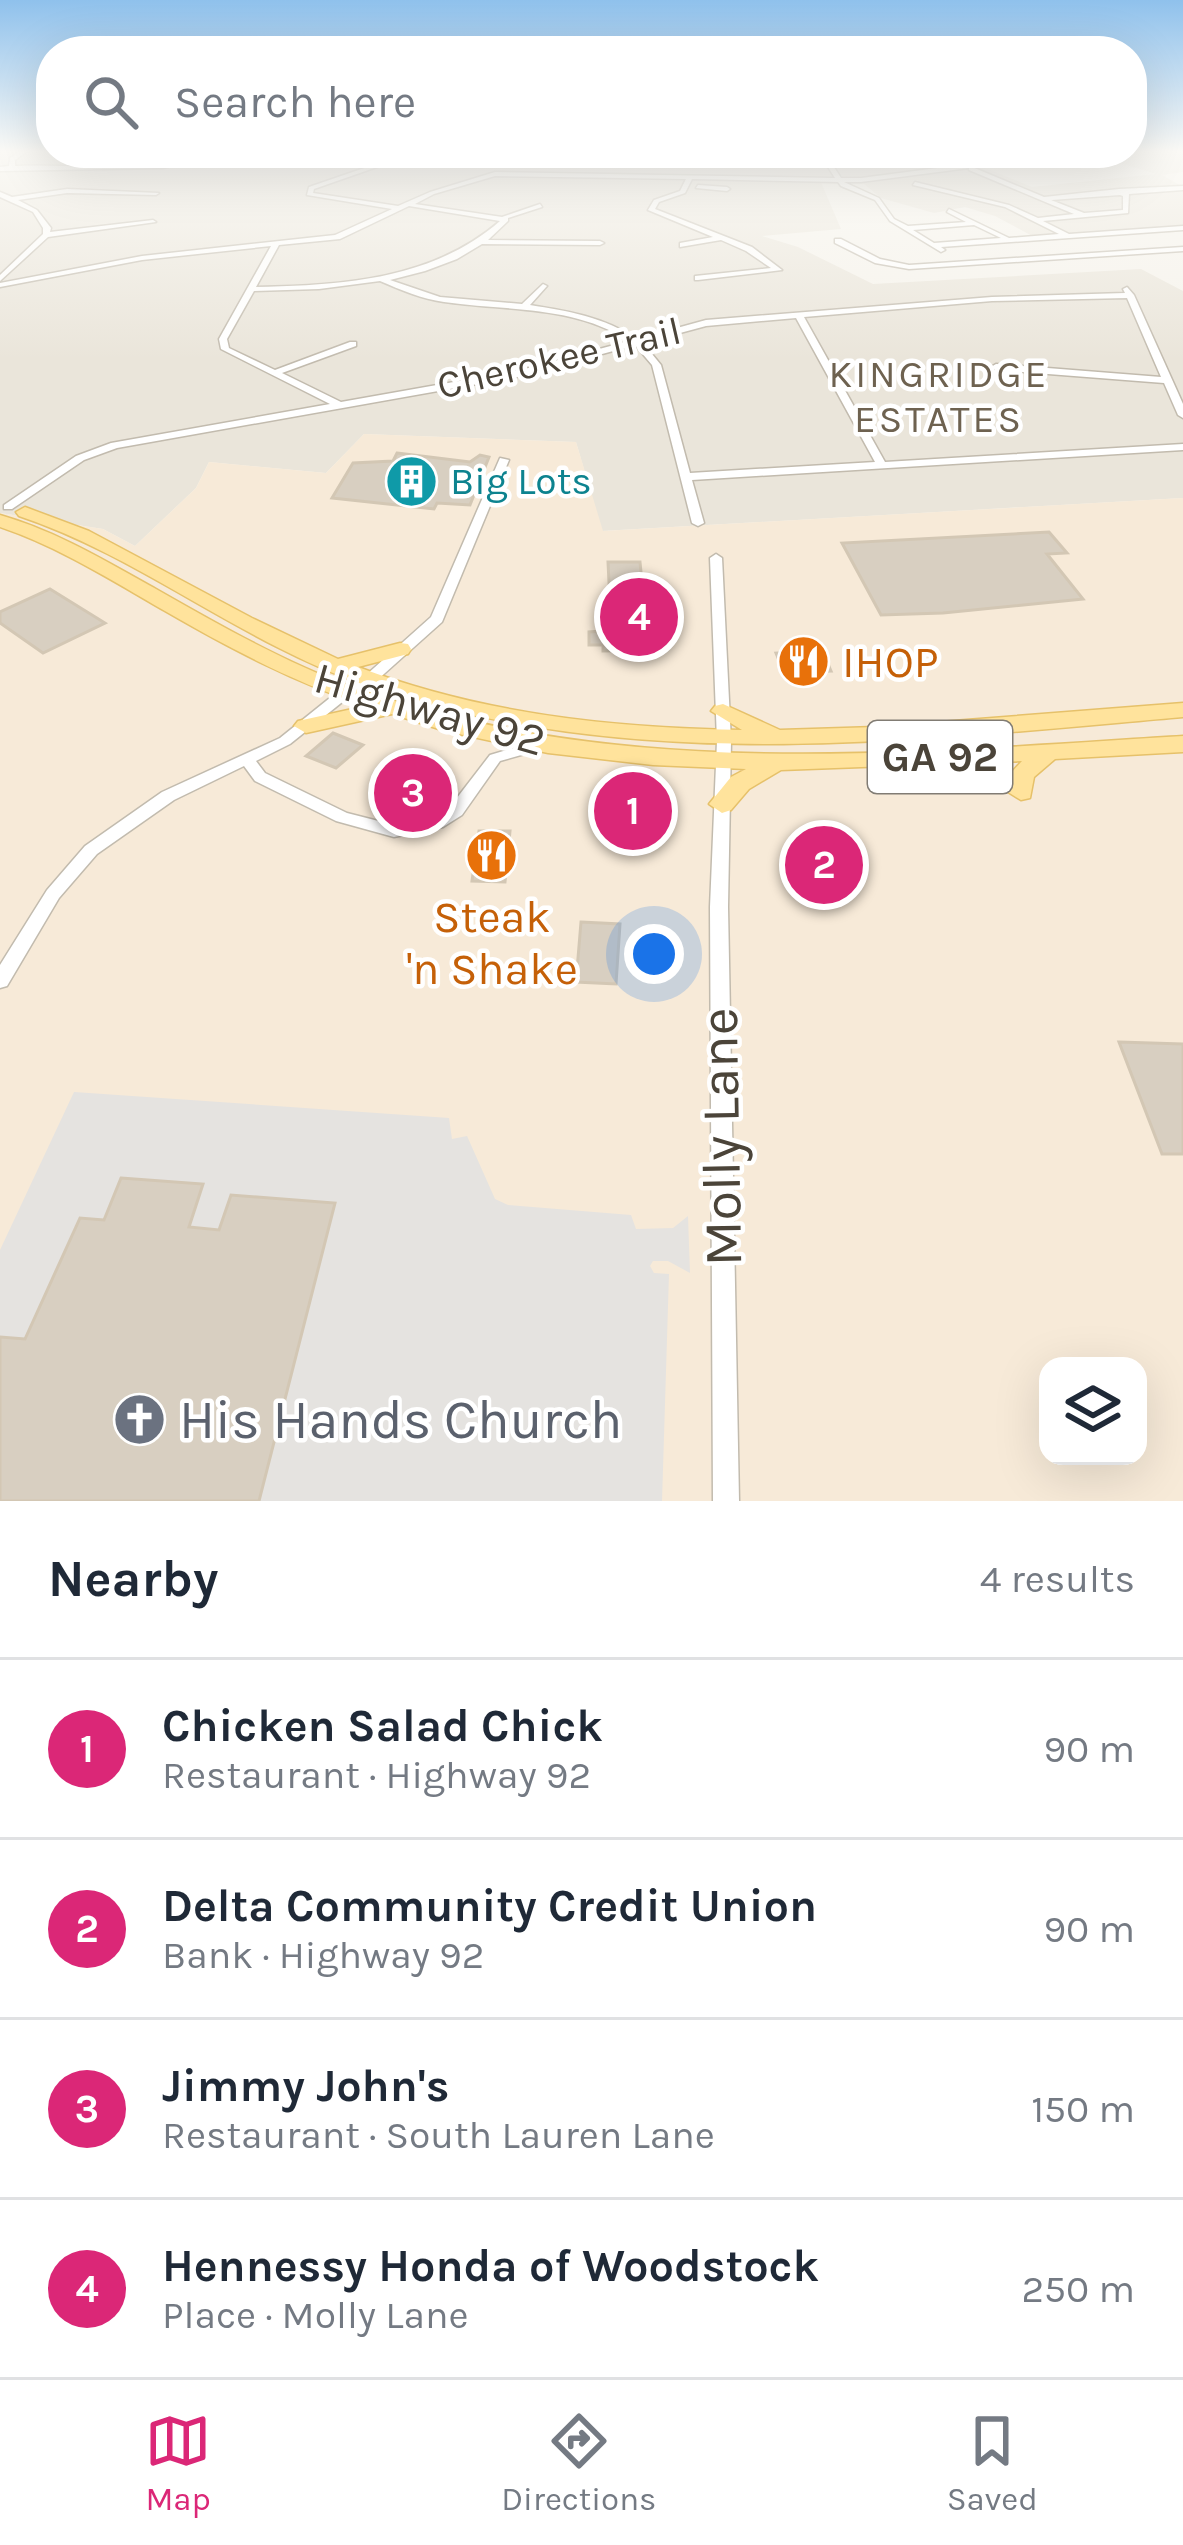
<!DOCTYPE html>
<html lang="en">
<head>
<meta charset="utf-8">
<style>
	body { margin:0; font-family:Karla,sans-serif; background:#f2f2f3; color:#1f2937 }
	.controls { position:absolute; right:36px; bottom:36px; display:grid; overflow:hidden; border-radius:24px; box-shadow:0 12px 48px #0002 }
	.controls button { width:108px; height:108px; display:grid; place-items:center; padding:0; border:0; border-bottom:3px solid #e0e1e3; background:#fff; color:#1f2937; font:60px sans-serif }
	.you { position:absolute; left:654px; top:954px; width:42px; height:42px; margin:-30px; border:9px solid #fff; border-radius:50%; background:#1a73e8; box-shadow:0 0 0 18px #1a73e833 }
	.badge { display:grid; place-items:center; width:78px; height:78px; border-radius:50%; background:#db2777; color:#fff; font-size:39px; font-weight:700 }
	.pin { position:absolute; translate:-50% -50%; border:6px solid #fff; box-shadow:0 3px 12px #0006 }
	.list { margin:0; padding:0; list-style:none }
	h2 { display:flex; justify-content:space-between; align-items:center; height:156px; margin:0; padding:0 48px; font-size:51px }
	h2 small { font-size:39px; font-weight:400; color:#747a83 }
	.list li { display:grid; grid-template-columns:78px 1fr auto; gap:36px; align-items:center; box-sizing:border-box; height:180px; padding:0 48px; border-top:3px solid #e0e1e3 }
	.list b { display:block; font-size:45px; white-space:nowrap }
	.list p { margin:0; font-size:39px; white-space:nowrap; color:#747a83 }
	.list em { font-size:39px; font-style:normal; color:#747a83 }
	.icon { flex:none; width:66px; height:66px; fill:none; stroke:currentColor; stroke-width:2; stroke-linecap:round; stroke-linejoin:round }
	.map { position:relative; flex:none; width:1183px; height:1501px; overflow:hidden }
	.search { position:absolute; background:#fff; box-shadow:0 12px 48px #0002; left:36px; right:36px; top:36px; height:132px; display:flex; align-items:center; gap:30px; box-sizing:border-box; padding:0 42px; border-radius:48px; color:#747a83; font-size:45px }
	.sheet { height:876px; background:#fff }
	nav { display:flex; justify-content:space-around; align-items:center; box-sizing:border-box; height:168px; border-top:3px solid #e0e1e3; background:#fff; font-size:33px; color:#747a83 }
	nav a { display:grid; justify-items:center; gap:6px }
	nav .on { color:#db2777 }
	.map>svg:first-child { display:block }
</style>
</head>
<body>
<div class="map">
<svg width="1183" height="1501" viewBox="0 0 1183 1501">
	<rect width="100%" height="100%" fill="#f6f3ec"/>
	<path fill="#eae5da" d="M0,150l1074,3 -94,13 52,21 124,-13 -68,-21 91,-3 4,2v20l-21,3 21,12v40l-147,11 -41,-22 -30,-9 -31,6 -53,-15 -23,-19 -38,1 21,49 -79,7 36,11 75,37 268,-15 42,22v207l-581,33 -26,-89 -212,-8 -38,39 -117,-11 -13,26 -61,58 -32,-17 -103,-16z"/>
	<path fill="#f7ead8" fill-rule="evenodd" d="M364,434l212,8 27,89 580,-33v1003h-1183v-988l103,16 32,17 61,-58 13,-26 117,11zM1048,1366h90v90h-90z"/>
	<path fill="#e5e3e0" d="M74,1092l375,26 3,21 15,-3 28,63 13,6 123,10 5,14 37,-1 15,-12 2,57 -22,-12h-15l-3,5 4,7 15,1 -7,227h-662v-251z"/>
	<path fill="#d8cfc1" stroke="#d3c7b4" stroke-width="3" d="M397,453l73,9 10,-7 9,2 -19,48 -33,-2 -3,6 -102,-11 21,-35 40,-2z
		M1049,532l18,21 -20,1 36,45 -140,14 -62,2 -39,-72z
		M608,562h32l4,41 30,-1 4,28 -25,1 2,19 -52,1v-6h-14v-13l13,-1 -1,-28h9z
		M50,589l55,34 -62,30 -43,-30v-11z
		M822,650l9,21 -47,1 -8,-19z
		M333,733l30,12 -27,23 -30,-12z
		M606,797l48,3 7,4v16l-57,-2z
		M479,831h31l-5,51 -33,-1z
		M581,922l39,2 -4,60 -40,-2z
		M1119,1042l64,2v110h-21z
		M121,1178l82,6 -14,43 30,3 12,-35 104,8 -76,298h-259v-164l25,2 55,-121 24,2z"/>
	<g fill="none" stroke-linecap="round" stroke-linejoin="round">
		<defs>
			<path id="street" d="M22,150h7l-14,10v6c47,-2 95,4 142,-1 16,-2 30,-10 45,-12l-15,9 -24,6 -163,3v-4l9,-1 1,-8z
				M408,153h9l-103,36 -1,4 85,13 32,-14 65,-20 340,6 -16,-25h6l16,25h20l191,-25h17l-97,14 72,30 75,-8 64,-3v4l-54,4 -1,19 -85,8 26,13 114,-8v4l-242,17 4,3 -4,2 -51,-31 -15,-21 -34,-14 -3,-4 -146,-3 -7,14 -26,9 -4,7 97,38 30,23 -84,10h-3v-4l76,-8 -25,-17 -25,-11 -41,7v-4l33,-6 -65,-27 6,-10 26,-9 6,-12 -191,-3 -61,18 -19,10 87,13 38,-13 2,3 -34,11v3l-20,19 112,1 4,2 -4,2 -118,-1 -25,15 -32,12 -35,9 50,17 82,7 21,-20 4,2 -17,19c38,6 74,12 107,34l69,-19 286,-23 133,-4 -2,-4 4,-2 7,8 49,109v14l-5,-3 -14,-32 -168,-13 -5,-3 5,-3 165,13 -34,-79 -135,3 -188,16 81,145 298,-18v6l-491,30 12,43 -6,3 -6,-3 -40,-158 -17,-20 -113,31 -405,72 -33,12 -72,49h-8v-4l72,-49 35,-13 219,-39 -109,-55 -2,-10 52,-93 -129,14 -142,27v-4l142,-27 193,-21 57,-26 -85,-14 2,-8zM969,168v2l105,44 -36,4 -29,-13 -94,-23 -2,3 92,22 54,27 -50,4 -60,-29 -2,3 19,10 -58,4 -14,-7 -15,-21 -35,-16h17zM1120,195l3,1v14l-39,3 -33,-13zM409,206l91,15c-68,59 -157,64 -244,66l23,-42 61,-6zM974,225l27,13 -67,5 -21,-13zM380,281c21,9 42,18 64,21 62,9 130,3 185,39l-108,29 -180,32 -59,-29 74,-27v-4h-6l-75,28 -46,-22 -2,-9 27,-48 65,-2zM796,318l79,144 -185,11 -29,-108 -18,-22 63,-17z
				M698,185l29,2 3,2 -3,2 -31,-3z
				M67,189l92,4 -3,2 -89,-2 -49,7 19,10 14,18 -1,4 103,-12 3,2 -108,15 -48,44v-6l43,-41v-6l-10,-16 -33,-15v-5l12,5z
				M835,239h6l39,20 29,6 274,-18v4l-274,18 -34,-6 -40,-20z
				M500,458l9,2 -67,162 -67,60 -24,13 -61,49 -34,17 9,12 82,40 47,12 39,-7 17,-11 40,-52 51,-15 5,2 2,3 -2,3 -46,13 -38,54 -19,12 -49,10 -58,-16 -81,-40 -11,-15 -70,34 -77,54 -38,44 -52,88 -7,2v-23l47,-75 38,-44 77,-54 118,-54 61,-49 24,-13 66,-59z
				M716,554l6,4 9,183 -3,166 11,594h-26l-3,-594 7,-166 -7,-183z"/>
			<path id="primary" d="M25,507l64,24 163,87 86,41 62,-16 8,1 3,5 -3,5 -50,13c123,47 254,61 384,63l-31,-19 4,-5 8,-2 57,26 96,-3 307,-24v14c-275,24 -555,59 -821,-33 -121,-42 -223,-128 -343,-168l-3,-4z
				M0,515c56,16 106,46 156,74 63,36 128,73 196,98 268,95 553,66 831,49v16l-128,7 -21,18 -4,21 -9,2 -13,-8 2,-18 12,-13 -241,9 -32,19 -18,21 -9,3 -13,-9 22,-27 15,-8 -93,-4 -105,-12 -103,-22 -53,-17 -86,19 -12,-7 4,-5 68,-15c-71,-23 -137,-58 -201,-95 -54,-31 -106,-64 -165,-84z"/>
		</defs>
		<use href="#street" stroke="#c2bbae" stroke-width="3"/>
		<use href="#primary" stroke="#e6c16a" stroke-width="3"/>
		<use href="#street" fill="#fff" fill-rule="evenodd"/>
		<use href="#primary" fill="#ffe39c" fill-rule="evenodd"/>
	</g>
	<linearGradient id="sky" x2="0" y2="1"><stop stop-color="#8fc1ec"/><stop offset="0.42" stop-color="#fbfaf6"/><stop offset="1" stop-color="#fbfaf6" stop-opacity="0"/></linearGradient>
	<rect width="1183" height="360" fill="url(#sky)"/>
	<defs>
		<symbol id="building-disc" viewBox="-11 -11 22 22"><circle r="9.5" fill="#0f9aa8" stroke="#fff"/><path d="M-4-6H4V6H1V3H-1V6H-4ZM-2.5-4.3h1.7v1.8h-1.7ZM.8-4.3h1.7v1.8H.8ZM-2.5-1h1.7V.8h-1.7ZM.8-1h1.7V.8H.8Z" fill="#fff"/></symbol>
		<symbol id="restaurant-disc" viewBox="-11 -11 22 22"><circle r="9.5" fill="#e8710a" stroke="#fff"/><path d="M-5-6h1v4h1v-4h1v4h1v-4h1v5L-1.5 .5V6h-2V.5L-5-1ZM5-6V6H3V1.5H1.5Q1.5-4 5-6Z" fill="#fff"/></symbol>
		<symbol id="church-disc" viewBox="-11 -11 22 22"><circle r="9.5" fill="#6b7280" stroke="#fff"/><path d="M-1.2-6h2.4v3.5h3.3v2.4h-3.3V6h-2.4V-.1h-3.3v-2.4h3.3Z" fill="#fff"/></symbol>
	</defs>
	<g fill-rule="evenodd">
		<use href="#building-disc" x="382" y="452" width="59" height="59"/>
		<use href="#restaurant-disc" x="774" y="632" width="59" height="59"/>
		<use href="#restaurant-disc" x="462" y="826" width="59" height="59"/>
		<use href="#church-disc" x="110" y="1390" width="59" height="59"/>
	</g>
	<g text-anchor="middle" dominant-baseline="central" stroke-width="9" stroke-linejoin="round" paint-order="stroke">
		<g font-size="39" fill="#4b4439" stroke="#fff">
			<text transform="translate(559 358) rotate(-13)">Cherokee Trail</text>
		</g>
		<g font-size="39" letter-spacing="3" fill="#6e6250" stroke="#fff">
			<text x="939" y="374">KINGRIDGE<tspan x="939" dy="45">ESTATES</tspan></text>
		</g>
		<g font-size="39" fill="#0d838f" stroke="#fff" text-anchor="start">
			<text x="450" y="481">Big Lots</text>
		</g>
		<rect fill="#fff" stroke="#817c74" stroke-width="3" x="868" y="721" width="144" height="72" rx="9"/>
		<g font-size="42" font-weight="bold" fill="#4b4439">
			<text x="940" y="757">GA 92</text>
		</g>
		<g font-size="45" fill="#c56008" stroke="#fff" text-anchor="start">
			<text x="842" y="662">IHOP</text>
			<text x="492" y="917" text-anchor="middle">Steak<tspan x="492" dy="52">'n Shake</tspan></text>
		</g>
		<g font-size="45" fill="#4b4439" stroke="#fff">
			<text transform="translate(430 709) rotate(16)">Highway 92</text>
		</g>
		<g font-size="54" fill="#4b4439" stroke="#fff">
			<text transform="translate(721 1137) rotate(-91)">Molly Lane</text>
		</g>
		<g font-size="54" fill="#5b616d" stroke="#fff" text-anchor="start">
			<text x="179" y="1420">His Hands Church</text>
		</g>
	</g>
</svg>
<div class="controls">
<button><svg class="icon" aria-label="layers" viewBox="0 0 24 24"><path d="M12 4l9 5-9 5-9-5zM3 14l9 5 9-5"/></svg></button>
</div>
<div class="you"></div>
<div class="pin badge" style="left:633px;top:811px">1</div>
<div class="pin badge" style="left:824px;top:865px">2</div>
<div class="pin badge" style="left:413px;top:793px">3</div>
<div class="pin badge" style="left:639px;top:617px">4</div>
<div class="search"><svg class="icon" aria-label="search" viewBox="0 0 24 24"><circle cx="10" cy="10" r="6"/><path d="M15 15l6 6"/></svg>Search here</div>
</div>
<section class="sheet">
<h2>Nearby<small>4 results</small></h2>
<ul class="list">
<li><span class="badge">1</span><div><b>Chicken Salad Chick</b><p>Restaurant · Highway 92</p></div><em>90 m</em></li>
<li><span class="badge">2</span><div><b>Delta Community Credit Union</b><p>Bank · Highway 92</p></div><em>90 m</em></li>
<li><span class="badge">3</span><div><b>Jimmy John's</b><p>Restaurant · South Lauren Lane</p></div><em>150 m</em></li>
<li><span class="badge">4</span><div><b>Hennessy Honda of Woodstock</b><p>Place · Molly Lane</p></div><em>250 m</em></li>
</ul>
</section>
<nav>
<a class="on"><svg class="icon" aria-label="map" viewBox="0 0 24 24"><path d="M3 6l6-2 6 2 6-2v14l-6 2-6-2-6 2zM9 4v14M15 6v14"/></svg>Map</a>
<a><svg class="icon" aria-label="directions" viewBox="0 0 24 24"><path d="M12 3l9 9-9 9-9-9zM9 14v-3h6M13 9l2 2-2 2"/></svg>Directions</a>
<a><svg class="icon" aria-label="saved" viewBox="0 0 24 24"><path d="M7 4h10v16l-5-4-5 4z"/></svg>Saved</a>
</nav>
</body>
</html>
